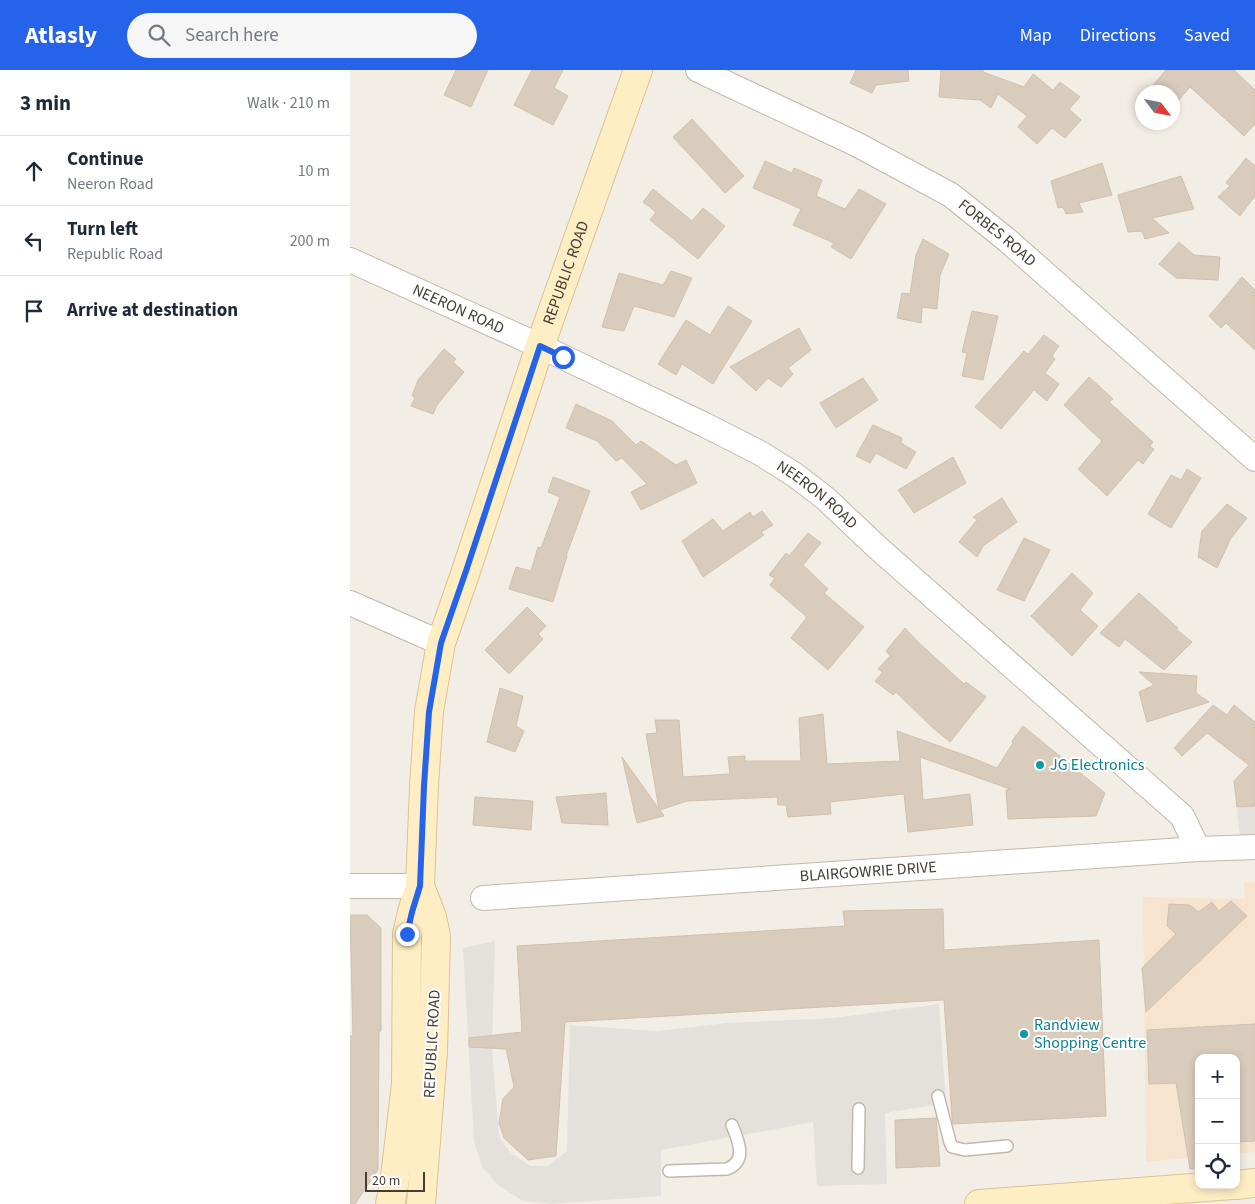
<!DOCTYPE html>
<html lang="en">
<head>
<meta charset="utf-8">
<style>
	body { margin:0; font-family:"Source Sans 3",sans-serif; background:#f6f6f7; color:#1f2937 }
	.controls { position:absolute; right:15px; bottom:15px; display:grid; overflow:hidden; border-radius:10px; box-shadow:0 2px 8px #0003 }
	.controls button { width:45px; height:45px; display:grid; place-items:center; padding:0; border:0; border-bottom:1px solid #e0e1e3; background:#fff; color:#1f2937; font:25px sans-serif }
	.compass { position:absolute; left:785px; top:15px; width:45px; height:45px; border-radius:50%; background:#fff; box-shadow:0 2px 8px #0003; rotate:122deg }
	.scale { position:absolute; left:15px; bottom:12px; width:60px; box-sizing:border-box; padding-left:5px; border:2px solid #463e34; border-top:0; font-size:14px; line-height:18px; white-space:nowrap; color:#463e34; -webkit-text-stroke:4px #fff; paint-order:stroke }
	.stop { position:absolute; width:15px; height:15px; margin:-11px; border:4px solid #2563eb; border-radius:50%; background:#fff }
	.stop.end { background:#2563eb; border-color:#fff; box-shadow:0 1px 5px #0008 }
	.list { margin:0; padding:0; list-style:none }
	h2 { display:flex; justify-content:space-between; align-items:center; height:65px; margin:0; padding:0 20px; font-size:21px }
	h2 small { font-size:16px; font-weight:400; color:#747a83 }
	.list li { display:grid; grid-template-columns:32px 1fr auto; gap:15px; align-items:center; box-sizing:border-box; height:70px; padding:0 20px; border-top:1px solid #e0e1e3 }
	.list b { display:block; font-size:19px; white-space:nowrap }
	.list p { margin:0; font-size:16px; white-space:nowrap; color:#747a83 }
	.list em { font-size:16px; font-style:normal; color:#747a83 }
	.icon { flex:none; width:28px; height:28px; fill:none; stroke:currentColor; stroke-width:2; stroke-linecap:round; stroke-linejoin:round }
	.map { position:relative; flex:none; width:905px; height:1134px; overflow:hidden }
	header { display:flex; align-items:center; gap:30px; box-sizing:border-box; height:70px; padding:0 25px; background:#2563eb; color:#fff }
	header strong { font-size:24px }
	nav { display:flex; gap:28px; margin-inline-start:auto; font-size:18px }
	.search { width:350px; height:45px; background:#f6f6f7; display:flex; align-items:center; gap:12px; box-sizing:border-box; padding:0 18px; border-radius:28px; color:#747a83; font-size:19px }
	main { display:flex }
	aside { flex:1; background:#fff }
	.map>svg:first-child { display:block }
</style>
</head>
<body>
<header>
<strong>Atlasly</strong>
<div class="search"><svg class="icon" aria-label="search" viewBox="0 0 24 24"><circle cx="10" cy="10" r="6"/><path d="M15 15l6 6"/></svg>Search here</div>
<nav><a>Map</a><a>Directions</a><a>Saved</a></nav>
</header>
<main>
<aside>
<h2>3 min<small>Walk · 210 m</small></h2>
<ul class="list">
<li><svg class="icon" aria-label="ahead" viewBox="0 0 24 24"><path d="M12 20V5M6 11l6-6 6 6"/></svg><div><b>Continue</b><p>Neeron Road</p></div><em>10 m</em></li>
<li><svg class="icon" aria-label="left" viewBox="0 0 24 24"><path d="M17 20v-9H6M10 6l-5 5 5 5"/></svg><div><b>Turn left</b><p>Republic Road</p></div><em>200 m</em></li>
<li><svg class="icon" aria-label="arrive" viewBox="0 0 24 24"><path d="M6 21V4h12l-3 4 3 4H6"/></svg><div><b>Arrive at destination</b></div></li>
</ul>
</aside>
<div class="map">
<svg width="905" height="1134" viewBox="0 0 905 1134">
	<rect width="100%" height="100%" fill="#f3eee5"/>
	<path fill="#f7e4ce" d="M905,812v270l-19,2v-96h-37v99l-53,5 -3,-265 102,2 -1,-16z"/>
	<path fill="#e4e1dd" d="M905,736v30l-15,1 -3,-30z
		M145,871l-3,107 7,89 11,15 20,14h18l19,-15 3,-126 86,6 71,-8 106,-5 106,-14 7,99 -61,10 2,71 -70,2 -4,-64 -152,28v46l-110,8 -28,-3 -25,-16 -16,-18 -8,-26 -11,-193z"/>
	<path fill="#d9ccbc" stroke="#d1c1ac" d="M106,0h32l-17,37 -27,-12z
		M182,0h31l-9,18 14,8 -15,29 -39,-20z
		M506,0h52l1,11 -33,4 -4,8 -22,-10z
		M591,0h42v2l41,15 9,-13 20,16 7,-8 20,15 -11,12 12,11 -16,18 -13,-10 -15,16 -19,-17 9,-11 -29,-22 -7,14 -11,-8 -41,-3z
		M816,0h68l21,20v34l-11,12 -54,-49 -18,21v-16h-25z
		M342,49l52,57 -19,17 -52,-56z
		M896,88l9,8v30l-15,20 -22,-19 12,-11 -4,-3z
		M415,91l27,12 2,-5 28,12 -6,16 29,13 14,-20 27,15 -35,55 -20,-12 3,-4 -41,-18 8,-16 -48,-21z
		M752,93l10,32 -33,8 4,9 -17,2 -3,-7 -5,1 -7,-27z
		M831,106l13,33 -42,9 17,15 -24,6 -3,-8 -14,1 -10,-37z
		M303,119l39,32 11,-13 22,18 -27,33 -48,-39 6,-8 -13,-10z
		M573,169l26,15 -9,21 -3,34 -15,-2 -1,16 -24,-5 5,-25 8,1 6,-39z
		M829,172l15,13 26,2 -2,23 -42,-2 -17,-14z
		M321,201l21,7 -18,39 -40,-11 -10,25 -22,-4 17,-54 44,12z
		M892,207l13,13v60l-29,-27 -5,5 -12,-12z
		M378,236l24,15 -39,63 -31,-20 -6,11 -18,-11 28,-44 24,15z
		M622,241l26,5 -15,64 -21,-4 5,-23 -5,-1z
		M449,258l12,22 -23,18 5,6 -12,13 -13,-9 -12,13 -26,-24z
		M694,265l15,11 -7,10 3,3 -10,14 14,11 -12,17 -13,-11 -33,39 -26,-22 49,-56 4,3z
		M94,279l12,10 -3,3 11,10 -27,33 -4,9 -22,-8 4,-8 -3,-2 6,-16z
		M739,307l24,22 -4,3 44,40 -3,4 4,3 -11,15 -5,-4 -31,36 -29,-27 24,-28 -38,-36z
		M513,308l15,22 -42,28 -16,-25z
		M226,334l36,17 24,24 5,-4 35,24 10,-5 11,23 -56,27 -10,-18 16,-8 -25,-26 -6,3 -19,-20 -31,-13z
		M523,355l29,13 -1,5 15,9 -10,17 -30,-16 -6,10 -14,-7z
		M603,387l13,26 -52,30 -16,-23z
		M837,399l14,9 -30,50 -23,-14 23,-39 10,5z
		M203,407l37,14 -24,65h1l-14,46 -44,-13 7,-22 15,4 7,-24 3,1 19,-51 -12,-5z
		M652,428l15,24 -34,24 -6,11 -18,-15 18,-22 -4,-3z
		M877,434l20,14 -16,20 -14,30 -19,-11 4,-26z
		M412,441l11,14 -12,7 3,3 -61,42 -21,-36 31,-22 10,12 27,-19 3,5z
		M458,463l13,10 -18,22 25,24 -4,4 40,34 -36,43 -37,-32 16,-21 -37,-32 5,-7 -6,-3 17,-22 3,3z
		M674,468l26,12 -26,51 -27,-11z
		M722,503l21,20 -13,17 18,16 -26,30 -41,-40z
		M789,523l39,35 -2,1 16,13 -28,28 -39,-31 -6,8 -19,-14z
		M177,537l19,19 -8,8 5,5 -34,35 -24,-24z
		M555,558l13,14 46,42 2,-2 20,15 -36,45 -17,-14 -37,-36 -3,3 -18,-14 8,-9 -5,-3 12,-13 -4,-5z
		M789,602l58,4 -1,17 13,9 -62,20 -8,-30 15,-7z
		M150,618l23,8 -7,30 8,5 -9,21 -28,-10z
		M863,635l14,10 7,-10 21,17v84l-18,1 -3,-26 15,-16 -42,-32 -25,23 -8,-8z
		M473,644l4,50 73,-3 -3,-30 73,26 27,11 16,-25 -1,-2 11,-15 82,67 -9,23 -88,3 -2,-29 4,-1 -90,-32 3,43 47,-6 3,31 -65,7 -4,-38 -74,8 1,12 -43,3 -2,-12h-8l-1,-8 -90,4 -27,9 4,6 -27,7 -15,-66 37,52 -13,-75 11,-1 -2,-13h24l4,57 47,-3 -2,-17 17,-1v5h56l-2,-43z
		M256,723l2,32 -46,-2 -6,-26z
		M125,727l58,4 -2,29 -58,-5z
		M881,831l16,15 -101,96 -4,-44 34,-34 -9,-8 2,-22 21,1 8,7 14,-10 7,9z
		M593,839l1,41 155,-10 7,176 -153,8 -1,-6 -8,-118 -379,22 -9,134 -28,4 -24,-22 -5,-15 4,-24 11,-12 -8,-38 -37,-2v-9l53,-6 -5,-86 328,-20 -2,-15z
		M0,845h17l14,13v103h-2l-1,139 -23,34h-5v-168h3z
		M905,954v117l-19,1v-84h-37v111h-9l-14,-86 -27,1 -2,-54z
		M586,1048l4,48 -44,2 -1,-48z"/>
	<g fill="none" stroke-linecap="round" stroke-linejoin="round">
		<defs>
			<path id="lane" d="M588,1026l12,46 2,5 13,3 42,-4
				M508,1098l1,-59
				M319,1101l58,-2c21,-8 11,-29 5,-44"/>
			<g id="street">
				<path id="s1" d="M348,0l158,74 95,51 56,45 248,219"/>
				<path id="s2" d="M0,190l190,86 165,79 55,28 35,22 30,23 53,50 304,268 16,33"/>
				<path d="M0,533l91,40"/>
				<path d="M0,816h70"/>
				<path id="s3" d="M133,828l715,-49 57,-2"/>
			</g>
			<g id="secondary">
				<path d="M70,816l12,31 4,19 -3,116 -12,152"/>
				<path d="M886,1115l19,-2"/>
				<path id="s4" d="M40,1134l4,-19 12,-101 1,-150 5,-22 8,-26 4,-100 5,-75 12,-68 25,-72 74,-225 98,-276"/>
				<path d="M629,1134l253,-19"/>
			</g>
		</defs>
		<use href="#lane" stroke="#c2b8aa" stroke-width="14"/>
		<use href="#street" stroke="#c2b8aa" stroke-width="26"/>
		<use href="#secondary" stroke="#dac394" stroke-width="30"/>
		<use href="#lane" stroke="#fff" stroke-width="11"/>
		<use href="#street" stroke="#fff" stroke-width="24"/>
		<use href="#secondary" stroke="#ffedc3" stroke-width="28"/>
	</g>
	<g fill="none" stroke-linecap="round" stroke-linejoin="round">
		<path stroke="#2563eb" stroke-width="6" d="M57,864l5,-22 8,-26 4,-100 5,-74 12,-69 25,-72 74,-225 23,11"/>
	</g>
	<g fill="#0f9aa8" stroke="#fff" stroke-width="2">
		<circle cx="690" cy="695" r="5"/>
		<circle cx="674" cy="964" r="5"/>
	</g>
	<g text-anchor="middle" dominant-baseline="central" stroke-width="4" stroke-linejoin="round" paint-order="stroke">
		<g font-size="16" fill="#463e34" stroke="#fff">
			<text stroke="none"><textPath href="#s1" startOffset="342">FORBES ROAD</textPath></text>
			<text stroke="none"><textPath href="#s4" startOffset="956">REPUBLIC ROAD</textPath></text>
			<text stroke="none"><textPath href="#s2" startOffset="119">NEERON ROAD</textPath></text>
			<text stroke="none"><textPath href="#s2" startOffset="524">NEERON ROAD</textPath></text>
			<text stroke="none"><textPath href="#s3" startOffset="386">BLAIRGOWRIE DRIVE</textPath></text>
			<text transform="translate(82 974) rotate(-87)">REPUBLIC ROAD</text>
		</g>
		<g font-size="16" fill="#0d838f" stroke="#fff" text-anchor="start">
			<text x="700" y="695">JG Electronics</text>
			<text x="684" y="955">Randview<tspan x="684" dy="18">Shopping Centre</tspan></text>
		</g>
	</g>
</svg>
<div class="controls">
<button>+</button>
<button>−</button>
<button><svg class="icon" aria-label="locate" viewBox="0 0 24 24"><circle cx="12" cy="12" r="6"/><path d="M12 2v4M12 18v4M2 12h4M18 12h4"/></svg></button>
</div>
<svg class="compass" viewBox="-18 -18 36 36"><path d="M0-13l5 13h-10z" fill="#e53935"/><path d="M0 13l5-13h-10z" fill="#747a83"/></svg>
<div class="scale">20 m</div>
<div class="stop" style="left:213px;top:287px"></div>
<div class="stop end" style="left:57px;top:864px"></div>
</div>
</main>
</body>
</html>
